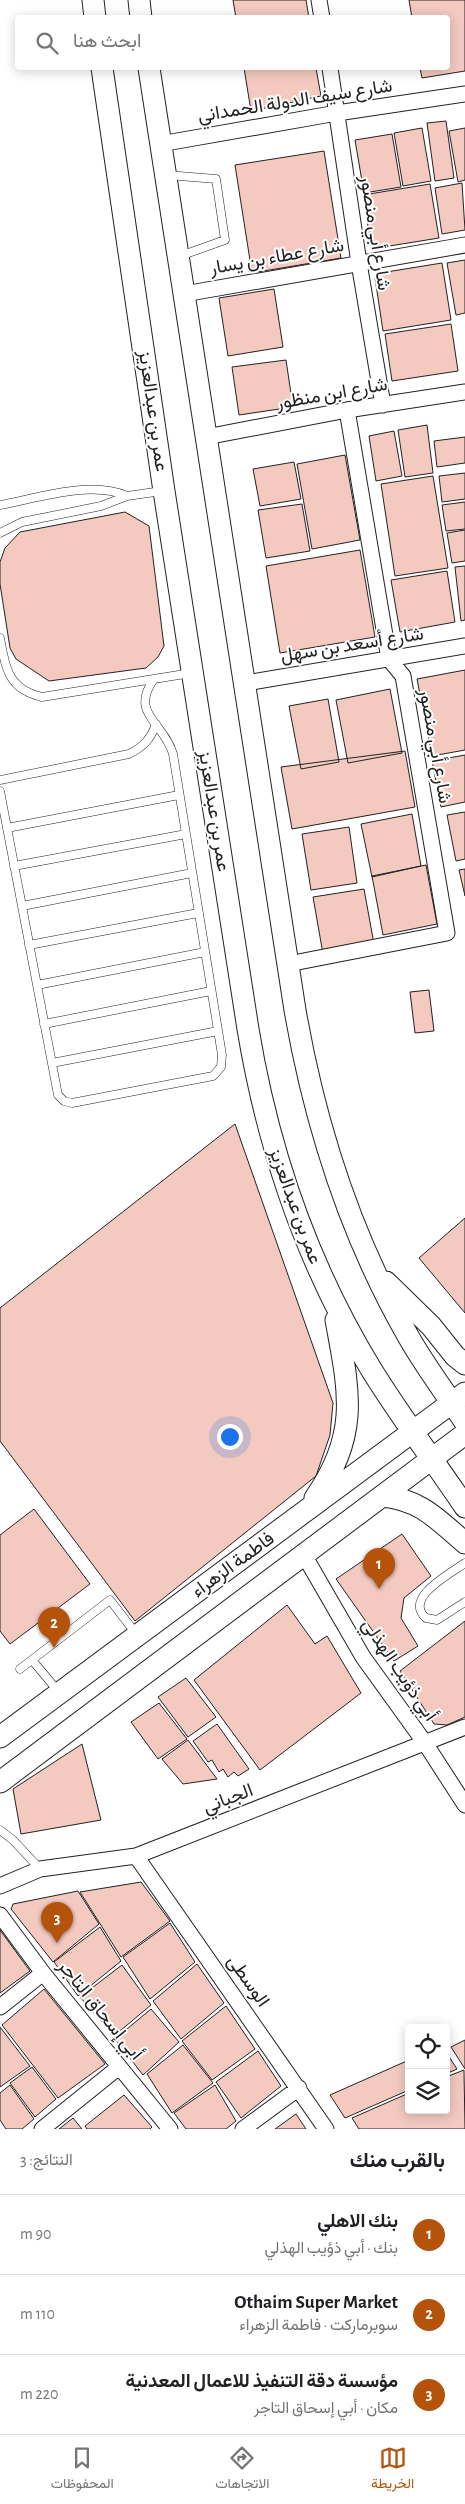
<!DOCTYPE html>
<html lang="ar">
<head>
<meta charset="utf-8">
<style>
	body { margin:0; font-family:"Alegreya Sans",Vazirmatn,sans-serif; background:#f6f6f6; color:#202124; direction:rtl }
	.controls { position:absolute; right:15px; bottom:15px; display:grid; overflow:hidden; border-radius:5px; box-shadow:0 2px 12px #0003 }
	.controls button { width:45px; height:45px; display:grid; place-items:center; padding:0; border:0; border-bottom:1px solid #e0e0e0; background:#fff; color:#202124; font:25px sans-serif }
	.you { position:absolute; left:229px; top:1436px; width:18px; height:18px; margin:-12px; border:4px solid #fff; border-radius:50%; background:#1a73e8; box-shadow:0 0 0 8px #1a73e833 }
	.badge { display:grid; place-items:center; width:32px; height:32px; border-radius:50%; background:#b45309; color:#fff; font-size:16px; font-weight:700 }
	.pin { position:absolute; translate:-50% -41px; filter:drop-shadow(0 1px 2px #0008) }
	.pin::after { content:''; position:absolute; top:26px; width:18px; height:15px; background:inherit; clip-path:polygon(0 0,100% 0,50% 100%) }
	.list { margin:0; padding:0; list-style:none }
	h2 { display:flex; justify-content:space-between; align-items:center; height:65px; margin:0; padding:0 20px; font-size:21px }
	h2 small { font-size:16px; font-weight:400; color:#757577 }
	.list li { display:grid; grid-template-columns:32px 1fr auto; gap:15px; align-items:center; box-sizing:border-box; height:80px; padding:0 20px; border-top:1px solid #e0e0e0 }
	.list b { display:block; font-size:19px; white-space:nowrap }
	.list p { margin:0; font-size:16px; white-space:nowrap; color:#757577 }
	.list em { font-size:16px; font-style:normal; color:#757577 }
	.icon { flex:none; width:28px; height:28px; fill:none; stroke:currentColor; stroke-width:2; stroke-linecap:round; stroke-linejoin:round }
	.map { position:relative; flex:none; width:465px; height:2129px; overflow:hidden; direction:ltr }
	.search { position:absolute; background:#fff; box-shadow:0 2px 12px #0003; left:15px; right:15px; top:15px; height:55px; display:flex; align-items:center; gap:12px; box-sizing:border-box; padding:0 18px; border-radius:5px; color:#757577; font-size:19px }
	.sheet { height:305px; background:#fff }
	nav { display:flex; justify-content:space-around; align-items:center; box-sizing:border-box; height:70px; border-top:1px solid #e0e0e0; background:#fff; font-size:14px; color:#757577 }
	nav a { display:grid; justify-items:center; gap:2px }
	nav .on { color:#b45309 }
	.map>svg:first-child { display:block }
</style>
</head>
<body>
<div class="map">
<svg width="465" height="2129" viewBox="0 0 465 2129">
	<rect width="100%" height="100%" fill="#fff"/>
	<path fill="#f3c9c0" stroke="#222" d="M233,0h73l3,18h-73z
		M409,0h56v71l-43,7 -2,-10h28v-50h-36z
		M244,68h72l5,28 -70,15z
		M446,121l8,57 -19,3 -8,-58z
		M422,128l9,53 -28,5 -9,-53z
		M465,128v52l-7,2 -9,-51z
		M392,134l9,53 -37,6 -9,-53z
		M324,151l17,107 -89,15 -17,-108z
		M462,183l3,47 -23,4 -7,-46z
		M430,184l9,54 -62,10 -6,-3 -8,-50z
		M465,260v53l-9,2 -9,-52z
		M442,263l9,57 -68,11 -8,-53 5,-5z
		M274,289l9,58 -55,9 -9,-58z
		M451,324l7,47 -66,10 -7,-47z
		M286,360l7,47 -54,8 -7,-48z
		M427,425l6,48 -28,4 -7,-47z
		M394,431l8,45 -26,5 -7,-45z
		M465,437v26l-28,4 -3,-26z
		M345,455l15,85 -48,9 -15,-85z
		M294,462l7,37 -41,7 -7,-37z
		M465,473v26l-23,3 -3,-26z
		M433,476l15,92 -53,8 -14,-92z
		M465,502v27l-19,2 -4,-26z
		M302,504l8,47 -44,7 -8,-48z
		M125,512l24,14 15,120 -6,11 -12,11 -97,13 -33,-22 -6,-11 -10,-64v-22l5,-14 15,-16z
		M465,530v31l-13,2 -5,-30z
		M360,550l15,87 -95,16 -14,-87z
		M465,566v54l-4,1 -6,-54z
		M447,571l8,51 -55,10 -9,-52z
		M465,670v80l-33,6 -15,-77z
		M390,689l12,64 -54,10 -12,-63z
		M328,699l11,63 -38,7 -12,-63z
		M405,751l10,56 -123,22 -11,-62z
		M465,755v47l-24,5 -9,-46z
		M465,812v47l-9,2 -9,-46z
		M412,814l9,52 -49,11 -11,-53z
		M349,827l8,56 -46,7 -9,-56z
		M426,865l11,59 -54,11 -11,-59z
		M465,869v27l-6,-26z
		M364,889l10,55 -51,10 -10,-57z
		M429,990l5,41 -19,2 -5,-41z
		M235,1124l98,279 -3,32 -14,41 -181,145 -135,-180v-133z
		M465,1218v95l-46,-55z
		M34,1509l56,75 -80,60 -10,-13v-96z
		M402,1534l29,42 -27,22 -3,20 17,28 -24,15 -58,-82z
		M287,1605l28,39 12,-8 34,57 -101,77 -66,-90z
		M465,1621v96l-18,8 -13,-1 -34,-53z
		M186,1678l30,39 -28,20 -30,-40z
		M159,1703l28,36 -29,20 -27,-37z
		M217,1724l32,45 -11,7 -4,-4 -6,5 -5,-8 -4,3 -7,-12 -4,2 -15,-21z
		M188,1740l29,39 -34,5 -21,-25z
		M82,1744l19,76 -80,14 -8,-45z
		M141,1882l29,39 -49,36 -41,-65z
		M78,1891l21,33 -46,38 -42,-53 2,-5z
		M170,1923l25,39 -45,37 -27,-42z
		M100,1927l21,34 -43,35 -24,-34z
		M0,1930l30,41 -30,22z
		M197,1964l27,39 -43,36 -28,-38z
		M122,1965l29,40 -37,31 -34,-39z
		M44,1989l61,75 -47,34 -56,-73z
		M226,2006l29,43 -43,31 -30,-39z
		M151,2009l28,33 -36,33 -28,-36z
		M0,2027l30,39 -30,21z
		M465,2040v29l-14,-22z
		M183,2045l30,38 -41,30 -25,-39z
		M258,2051l23,35 -40,32 -25,-36z
		M446,2052l11,17 -11,5z
		M409,2060v30l-64,28 -15,-23z
		M32,2067l24,32 -21,18 -25,-34z
		M464,2070l1,59h-106l-7,-11 57,-25v17h37v-33z
		M10,2085l24,34 -12,10h-16l-6,-9v-27z
		M215,2085l21,36 -10,8h-40l-12,-16z
		M124,2095l28,32 -2,2h-63l-2,-3z
		M296,2114l10,15h-31z
		M73,2118l9,11h-23z"/>
	<g fill="none" stroke-linecap="round" stroke-linejoin="round">
		<defs>
			<path id="lane" d="M167,175l49,4 9,61 -45,16
				M0,505c38,-7 91,-25 127,-9
				M0,533l22,-11 79,-16 26,-10 35,-5
				M0,638c6,31 8,51 42,59l149,-24
				M0,780l129,-26c14,-7 22,-15 27,-30
				M0,791l58,304 6,6 8,2 141,-27 8,-9 1,-12 -49,-301c-9,-32 -44,-40 -19,-75
				M7,828l172,-33
				M14,866l172,-32
				M22,906l170,-33
				M29,945l169,-32
				M37,985l168,-33
				M44,1024l167,-33
				M52,1063l166,-32
				M465,1563c-15,11 -62,35 -39,55l11,2 28,-18
				M32,1660l26,31
				M20,1669l90,-69 27,35
				M0,1830l13,10 27,29"/>
			<path id="street" d="M319,0l3,18
				M330,68l29,195 24,142
				M160,144l177,-31 128,-19
				M184,294l281,-49
				M206,437l141,-27 118,-18
				M246,683l219,-37
				M288,964l159,-31 -44,-257 -14,-17 -42,-249
				M304,1555l59,102 62,86 40,62
				M136,1856l190,273
				M0,1886l40,-17 96,-13 329,-129
				M0,1915l43,58 127,156
				M0,2007l43,-34
				M42,2129l77,-62
				M243,2129l56,-41"/>
			<path id="secondary" d="M93,0l2,18
				M139,0l2,18
				M102,68l62,423 84,538c20,121 59,235 123,340 29,47 63,92 94,138
				M149,68l146,942c20,115 55,225 113,326 17,30 38,58 57,86
				M386,1282l45,44 24,30 10,8
				M383,1496c38,4 54,23 82,47
				M315,1498c45,-64 34,-107 21,-178
				M0,1737l465,-344
				M0,1782l465,-348"/>
		</defs>
		<use href="#lane" stroke="#222" stroke-width="9"/>
		<use href="#street" stroke="#222" stroke-width="17"/>
		<use href="#secondary" stroke="#222" stroke-width="23"/>
		<use href="#lane" stroke="#fff" stroke-width="8"/>
		<use href="#street" stroke="#fff" stroke-width="15"/>
		<use href="#secondary" stroke="#fff" stroke-width="21"/>
	</g>
	<g text-anchor="middle" dominant-baseline="central" stroke-width="4" stroke-linejoin="round" paint-order="stroke">
		<g font-size="19" fill="#222" stroke="#fff">
			<text transform="translate(295 101) rotate(-9)">شارع سيف الدولة الحمداني</text>
			<text transform="translate(375 233) rotate(81)">شارع أبي منصور</text>
			<text transform="translate(277 257) rotate(-10)">شارع عطاء بن يسار</text>
			<text transform="translate(332 394) rotate(-10)">شارع ابن منظور</text>
			<text transform="translate(153 411) rotate(82)">عمر بن عبدالعزيز</text>
			<text transform="translate(352 645) rotate(-9)">شارع أسعد بن سهل</text>
			<text transform="translate(435 746) rotate(80)">شارع أبي منصور</text>
			<text transform="translate(214 811) rotate(81)">عمر بن عبدالعزيز</text>
			<text transform="translate(295 1206) rotate(70)">عمر بن عبدالعزيز</text>
			<text transform="translate(233 1565) rotate(-36)">فاطمة الزهراء</text>
			<text transform="translate(399 1670) rotate(56)">أبي ذؤيب الهذلي</text>
			<text transform="translate(228 1799) rotate(-21)">الجباني</text>
			<text transform="translate(248 1981) rotate(55)">الوسطى</text>
			<text transform="translate(100 2010) rotate(51)">أبي إسحاق التاجر</text>
		</g>
	</g>
</svg>
<div class="controls">
<button><svg class="icon" aria-label="locate" viewBox="0 0 24 24"><circle cx="12" cy="12" r="6"/><path d="M12 2v4M12 18v4M2 12h4M18 12h4"/></svg></button>
<button><svg class="icon" aria-label="layers" viewBox="0 0 24 24"><path d="M12 4l9 5-9 5-9-5zM3 14l9 5 9-5"/></svg></button>
</div>
<div class="you"></div>
<div class="pin badge" style="left:379px;top:1589px">1</div>
<div class="pin badge" style="left:54px;top:1648px">2</div>
<div class="pin badge" style="left:57px;top:1943px">3</div>
<div class="search"><svg class="icon" aria-label="search" viewBox="0 0 24 24"><circle cx="10" cy="10" r="6"/><path d="M15 15l6 6"/></svg>ابحث هنا</div>
</div>
<section class="sheet">
<h2>بالقرب منك<small>النتائج: 3</small></h2>
<ul class="list">
<li><span class="badge">1</span><div><b>بنك الاهلي</b><p>بنك · أبي ذؤيب الهذلي</p></div><em>90 m</em></li>
<li><span class="badge">2</span><div><b>Othaim Super Market</b><p>سوبرماركت · فاطمة الزهراء</p></div><em>110 m</em></li>
<li><span class="badge">3</span><div><b>مؤسسة دقة التنفيذ للاعمال المعدنية</b><p>مكان · أبي إسحاق التاجر</p></div><em>220 m</em></li>
</ul>
</section>
<nav>
<a class="on"><svg class="icon" aria-label="map" viewBox="0 0 24 24"><path d="M3 6l6-2 6 2 6-2v14l-6 2-6-2-6 2zM9 4v14M15 6v14"/></svg>الخريطة</a>
<a><svg class="icon" aria-label="directions" viewBox="0 0 24 24"><path d="M12 3l9 9-9 9-9-9zM9 14v-3h6M13 9l2 2-2 2"/></svg>الاتجاهات</a>
<a><svg class="icon" aria-label="saved" viewBox="0 0 24 24"><path d="M7 4h10v16l-5-4-5 4z"/></svg>المحفوظات</a>
</nav>
</body>
</html>
